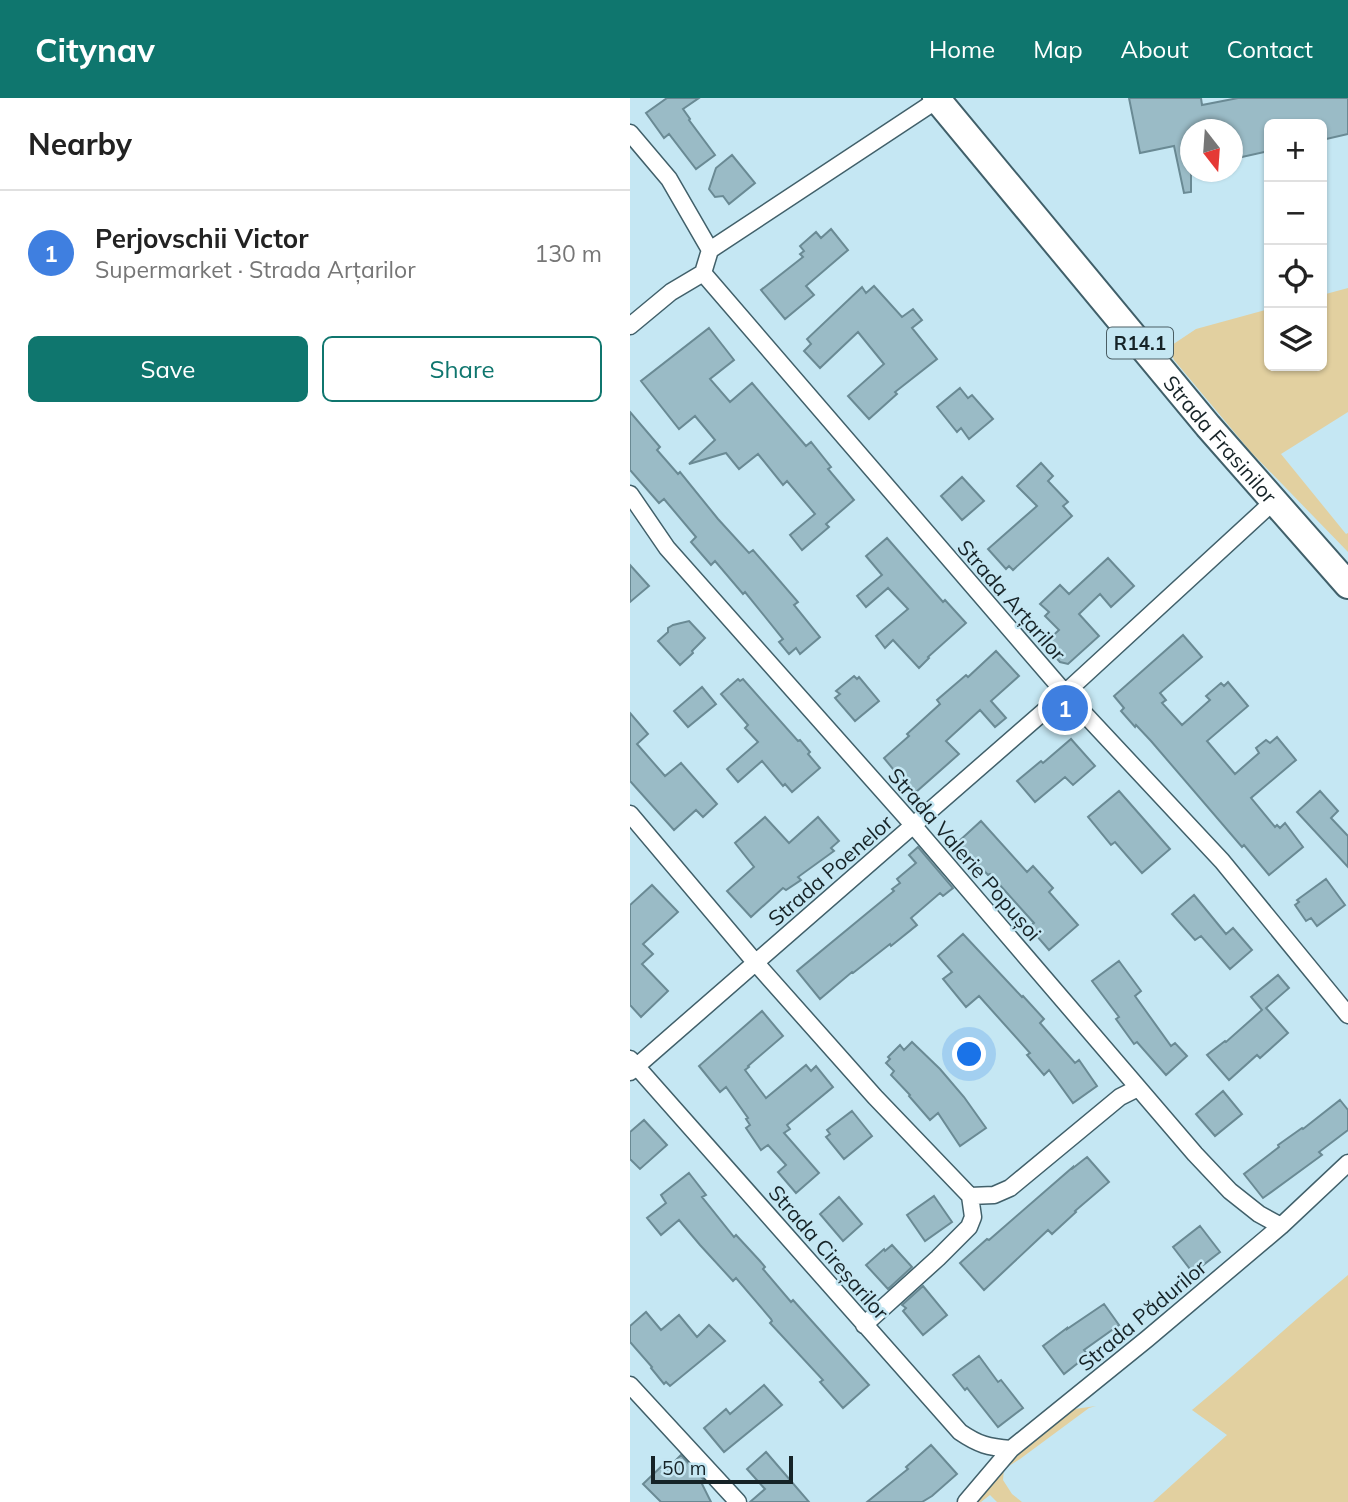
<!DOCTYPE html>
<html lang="en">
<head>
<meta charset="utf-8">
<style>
	body { margin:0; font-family:Mulish,sans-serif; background:#f6f6f6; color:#222 }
	.controls { position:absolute; right:21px; top:21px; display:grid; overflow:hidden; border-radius:10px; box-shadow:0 2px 5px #0004 }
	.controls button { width:63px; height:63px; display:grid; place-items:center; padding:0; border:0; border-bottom:2px solid #e0e0e0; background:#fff; color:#222; font:35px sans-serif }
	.compass { position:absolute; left:550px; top:21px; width:63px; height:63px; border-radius:50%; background:#fff; box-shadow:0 2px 5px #0004; rotate:163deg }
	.scale { position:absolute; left:21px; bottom:18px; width:142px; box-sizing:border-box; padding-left:7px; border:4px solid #162327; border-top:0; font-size:19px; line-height:24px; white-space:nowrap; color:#162327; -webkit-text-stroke:5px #c5e7f3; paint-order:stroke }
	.you { position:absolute; left:340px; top:957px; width:24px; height:24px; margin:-18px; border:5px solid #fff; border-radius:50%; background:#1a73e8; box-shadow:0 0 0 10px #1a73e833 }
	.badge { display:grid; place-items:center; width:46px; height:46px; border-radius:50%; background:#0f766e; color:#fff; font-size:23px; font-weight:700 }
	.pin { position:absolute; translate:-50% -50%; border:4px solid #fff; box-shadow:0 2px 7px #0006 }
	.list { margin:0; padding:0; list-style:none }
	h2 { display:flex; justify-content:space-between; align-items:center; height:91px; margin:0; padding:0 28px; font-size:30px }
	h2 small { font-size:23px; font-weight:400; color:#767676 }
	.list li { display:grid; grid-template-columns:46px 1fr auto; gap:21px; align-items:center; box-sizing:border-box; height:126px; padding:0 28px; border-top:2px solid #e0e0e0 }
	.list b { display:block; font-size:26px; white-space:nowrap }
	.list p { margin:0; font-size:23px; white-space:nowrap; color:#767676 }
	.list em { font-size:23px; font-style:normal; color:#767676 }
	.actions { display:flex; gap:14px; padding:21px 28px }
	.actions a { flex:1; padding:16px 0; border:2px solid #0f766e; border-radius:10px; text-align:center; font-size:24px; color:#0f766e }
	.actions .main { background:#0f766e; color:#fff }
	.icon { flex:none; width:38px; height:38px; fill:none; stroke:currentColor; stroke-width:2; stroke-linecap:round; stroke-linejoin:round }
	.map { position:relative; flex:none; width:718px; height:1404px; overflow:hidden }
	header { display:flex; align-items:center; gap:42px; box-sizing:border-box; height:98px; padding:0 35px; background:#0f766e; color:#fff }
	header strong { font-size:33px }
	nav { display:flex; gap:38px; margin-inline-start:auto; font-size:24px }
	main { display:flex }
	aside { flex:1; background:#fff }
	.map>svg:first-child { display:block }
</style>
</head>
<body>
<header>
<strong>Citynav</strong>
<nav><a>Home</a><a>Map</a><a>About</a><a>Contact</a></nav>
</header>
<main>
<aside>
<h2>Nearby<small></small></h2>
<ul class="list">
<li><span class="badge" style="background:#3f7fe0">1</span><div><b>Perjovschii Victor</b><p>Supermarket · Strada Arțarilor</p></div><em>130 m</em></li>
</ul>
<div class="actions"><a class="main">Save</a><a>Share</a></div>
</aside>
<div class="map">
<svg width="718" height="1404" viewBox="0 0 718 1404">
	<rect width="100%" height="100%" fill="#c5e7f3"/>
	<path fill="#e2d0a0" d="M718,190v124l-67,42 65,80 2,-1v19l-98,-101 -76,-91 -5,-13 27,-18 73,-20v57h53v-71z
		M718,1177v227h-195l74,-67 -35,-25c53,-44 103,-91 156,-135z
		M466,1308l-7,2 -69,51 -16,10 -1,11 9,14 10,8h-25l-7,-7 -9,7h-10l36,-41 60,-51z"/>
	<path fill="#9abbc6" stroke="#6a8a94" stroke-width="2" d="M37,0h32l-16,11 7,10 -1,1 26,35 -19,14 -27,-35 -5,4 -18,-25z
		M499,0h72l1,7 36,-7h110v36l-26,6v-16h-53v27l-36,8v-29h-42v62l-7,1 -10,-47 -34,7z
		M102,57l23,28 -26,21 -6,-8 -8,1 -6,-8 7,-21z
		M201,131l17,21 -42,36 8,9 -29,24 -24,-29 42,-33 -3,-3 4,-3 -4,-5 16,-14 5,6z
		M244,188l28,31 11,-8 9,11 -10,8 25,31 -42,33 2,2 -28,25 -21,-23 36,-32 -26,-32 -38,36 -16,-17 7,-7 -4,-5 55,-52 4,6z
		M79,230l25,32 -24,19 20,23 22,-19 54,63 5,-4 20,25 -3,2 26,31 -28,24 3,3 -27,23 -12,-15 25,-21 -28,-33 -4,4 -25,-31 -19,15 -13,-16 -37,11 26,-24 -20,-24 -16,13 -38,-48z
		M330,290l8,10 4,-3 21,24 -24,20 -8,-11 -4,4 -20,-25z
		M0,314l30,35 -3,3 21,24 2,-2 38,47 31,34 4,-3 45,52 -4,3 26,32 -20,17 -4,-6 -7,6 -10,-12 4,-3 -38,-47 -2,2 -28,-33 -4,4 -20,-23 5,-5 -32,-38 -5,4 -29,-33z
		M411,365l12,13 -5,5 20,21 -5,4 9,10 -59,54 -4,-4 -3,3 -18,-20 49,-43 -20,-20z
		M332,379l22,24 -22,19 -21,-24z
		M257,440l56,64 2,-2 21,23 -38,34 1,1 -10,10 -26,-28 -8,8 -9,-12 32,-27 -20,-21 -22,19 -9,-11 25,-21 -16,-19z
		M478,460l26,28 -23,21 -11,-13 -21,20 20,22 -31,28 -8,-2 -16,-18 15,-14 -14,-14 4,-4 -9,-8 20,-19 9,9z
		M0,467l19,21 -19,16z
		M59,523l16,17 -13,13 1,2 -13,12 -22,-24 10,-9v-4l5,-3z
		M553,537l19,22 -42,36 6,7 -4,3 20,22 28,-25 -4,-4 15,-13 3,3 4,-4 20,24 -41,35 28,33 24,-21 -3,-5 10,-8 4,3 7,-6 19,23 -45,38 24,29 2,-2 3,3 5,-5 18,24 -34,28 -25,-30 -2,2 -91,-106 -15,-16 -1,2 -14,-16 3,-3 -10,-12z
		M366,553l23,25 -28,25 15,17 -11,9 -15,-17 -34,31 13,13 -43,38 -18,-20 -1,2 -13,-16 25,-22 -2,-2 33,-30 -3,-4 29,-25 2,2z
		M224,578l3,3 2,-2 20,24 -24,20 -20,-23 5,-4 -4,-3z
		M108,581l2,2 3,-2 55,62 2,-1 10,12 -2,2 12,14 -28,24 -7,-8 -2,2 -21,-25 -24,21 -11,-13 31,-27 -13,-14 3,-3 -27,-31z
		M72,589l14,17 -28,23 -14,-16z
		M0,615l18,21 -11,10 28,32 16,-13 36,41 -14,13 -7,-7 -22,20 -44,-49z
		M441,641l24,27 -22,19 -8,-8 -30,25 -18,-21 24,-20 2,2z
		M489,693l51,58 -28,24 -27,-31 -4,3 -23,-28z
		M690,693l18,20 -7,7 17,18v31l-51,-55z
		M135,719l24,26 29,-26 21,24 -8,7 3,3 -36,26 3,3 -15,10 -3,-2 -32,29 -24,-26 27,-24 -19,-24z
		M351,723l46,51 6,-6 20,22 -4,4 29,33 -29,25 -20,-23 5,-4 -44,-49 -2,1 -30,-33z
		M288,749l35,41 -10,8 -3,-3 -29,25 6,7 -26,21 -1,-2 -37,29 -1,-1 -32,27 -23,-28 97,-80 -2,-2 8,-6 -3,-4 19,-16 -7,-8z
		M696,781l19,26 -28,21 -6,-8 -5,3 -11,-16 4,-3 -2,-2z
		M22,787l26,27 -35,32 10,10 -11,10 26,27 -27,26 -11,-12v-100z
		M564,797l32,39 7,-6 19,22 -22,19 -29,-33 -6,4 -23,-26z
		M333,836l59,63 1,-1 21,23 -4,4 35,40 4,-3 18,26 -24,17 -24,-33 -5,5 -17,-20 3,-2 -51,-57 -13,11 -23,-28 9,-7 -14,-16z
		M489,863l22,30 -6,5 36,50 4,-3 12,13 -21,19 -29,-33 -3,2 -18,-25 3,-2 -27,-36z
		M648,877l11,13 -23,20 22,25 -28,25 -3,-3 -28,25 -22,-25 18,-14 1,1 36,-32 -11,-13z
		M132,913l21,25 -35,30 1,1 -4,3 21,28 40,-33 5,6 5,-5 17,21 -46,38 3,4 -6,4 35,40 -23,20 -18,-21 8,-7 -18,-20 -7,5 -15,-22 4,-3 -4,-6 2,-1 -22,-31 -6,5 -21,-26z
		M282,944l28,27 24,28 22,31 -26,18 -22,-33 -8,7 -21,-24 1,-1 -19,-20 3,-4 -8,-8 4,-4 -2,-2 12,-12 4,5z
		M593,993l19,23 -27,22 -19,-22z
		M710,1002l8,10v20l-29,22 3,3 -59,43 -19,-24 35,-27 -1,-2 24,-17 1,1z
		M222,1013l20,25 -28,23 -18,-22 4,-3 -3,-4z
		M14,1022l23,25 -27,24 -10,-10v-27z
		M457,1059l22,25 -34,29 1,1 -24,22 -4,-4 -64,60 -24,-27 27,-24 2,1 84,-73v1z
		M59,1075l17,22 -4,2 32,40 2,-2 24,26 5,6 -2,2 28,33 2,-2 76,85 -26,23 -23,-26 3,-2 -53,-57 2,-2 -1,-2 -35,-41 -3,3 -33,-36 -21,-25 -18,15 -14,-17 19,-15 -5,-8z
		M304,1098l18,26 -27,19 -18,-26z
		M209,1099l23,27 -19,17 -23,-27z
		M570,1128l20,26 -27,21 -20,-26z
		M262,1147l20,22 -24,22 -22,-24 18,-16 1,2z
		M293,1188l24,29 -24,20 -20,-24 3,-3 -4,-3z
		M474,1206l15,21 -35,25 4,5 -24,19 -21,-28 24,-18v1z
		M16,1214l15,18 18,-15 18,22 12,-12 16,16 -55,45 -4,-4 -2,2 -13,-16 1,-1 -22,-25v-16z
		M349,1258l19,26 3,-2 22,28 -25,19 -31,-39 -2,2 -12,-15z
		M134,1287l18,20 -58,47 -20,-24 22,-19 4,5z
		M301,1347l26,29 -25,22 -10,6h-55l41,-33 -2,-2z
		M136,1354l43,50h-59l15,-13 -18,-20z
		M51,1357l24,26 -3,3 9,18h-50l-18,-18 23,-22 4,4z"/>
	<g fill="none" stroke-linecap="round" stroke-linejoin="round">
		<defs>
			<path id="minor" d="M0,35l39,46 41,71
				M73,175l362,420 157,168 126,154
				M0,228l41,-34 32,-19 7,-23 227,-150
				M0,396l37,54 246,277 282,329 35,37 29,23 22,12
				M0,716l125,148 120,135 95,99
				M0,961l330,373c19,13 28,15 51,17
				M0,974l435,-379 209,-192
				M234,1227l74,-67 31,-31 4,-10 -3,-21 24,-1 16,-7 110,-91 18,-9
				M0,1287l108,117
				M336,1404l45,-53 136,-110 134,-113 67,-63"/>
			<g id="primary">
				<path id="s1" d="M306,0l272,328 140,159"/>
			</g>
		</defs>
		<use href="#minor" stroke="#41606a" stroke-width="19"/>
		<use href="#primary" stroke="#41606a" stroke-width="30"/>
		<use href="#minor" stroke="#fff" stroke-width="16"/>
		<use href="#primary" stroke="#fff" stroke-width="26"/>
	</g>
	<g text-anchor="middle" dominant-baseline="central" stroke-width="5" stroke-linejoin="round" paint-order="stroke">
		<rect fill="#c5e7f3" stroke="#4a5e64" stroke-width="2" x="477" y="229.5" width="66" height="31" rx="5"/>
		<g font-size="19" font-weight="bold" fill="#162327">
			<text x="510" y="245">R14.1</text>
		</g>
		<g font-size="21" fill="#162327" stroke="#c5e7f3">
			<text stroke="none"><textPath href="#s1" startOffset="444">Strada Frasinilor</textPath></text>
			<text transform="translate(382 502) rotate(49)">Strada Arțarilor</text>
			<text transform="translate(335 756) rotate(49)">Strada Valerie Popușoi</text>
			<text transform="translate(200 772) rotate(-41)">Strada Poenelor</text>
			<text transform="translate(199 1154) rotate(49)">Strada Cireșarilor</text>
			<text transform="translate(512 1217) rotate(-40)">Strada Pădurilor</text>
		</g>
	</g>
</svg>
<div class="controls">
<button>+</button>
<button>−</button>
<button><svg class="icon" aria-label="locate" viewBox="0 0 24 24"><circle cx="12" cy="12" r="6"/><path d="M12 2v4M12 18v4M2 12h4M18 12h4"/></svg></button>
<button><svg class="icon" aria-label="layers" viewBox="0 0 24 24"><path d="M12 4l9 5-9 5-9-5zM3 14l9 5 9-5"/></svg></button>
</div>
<svg class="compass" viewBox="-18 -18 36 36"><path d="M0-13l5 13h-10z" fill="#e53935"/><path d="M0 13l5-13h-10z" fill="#767676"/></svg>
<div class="scale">50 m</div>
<div class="you"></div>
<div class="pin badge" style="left:435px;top:610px;background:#3f7fe0">1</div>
</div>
</main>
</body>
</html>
